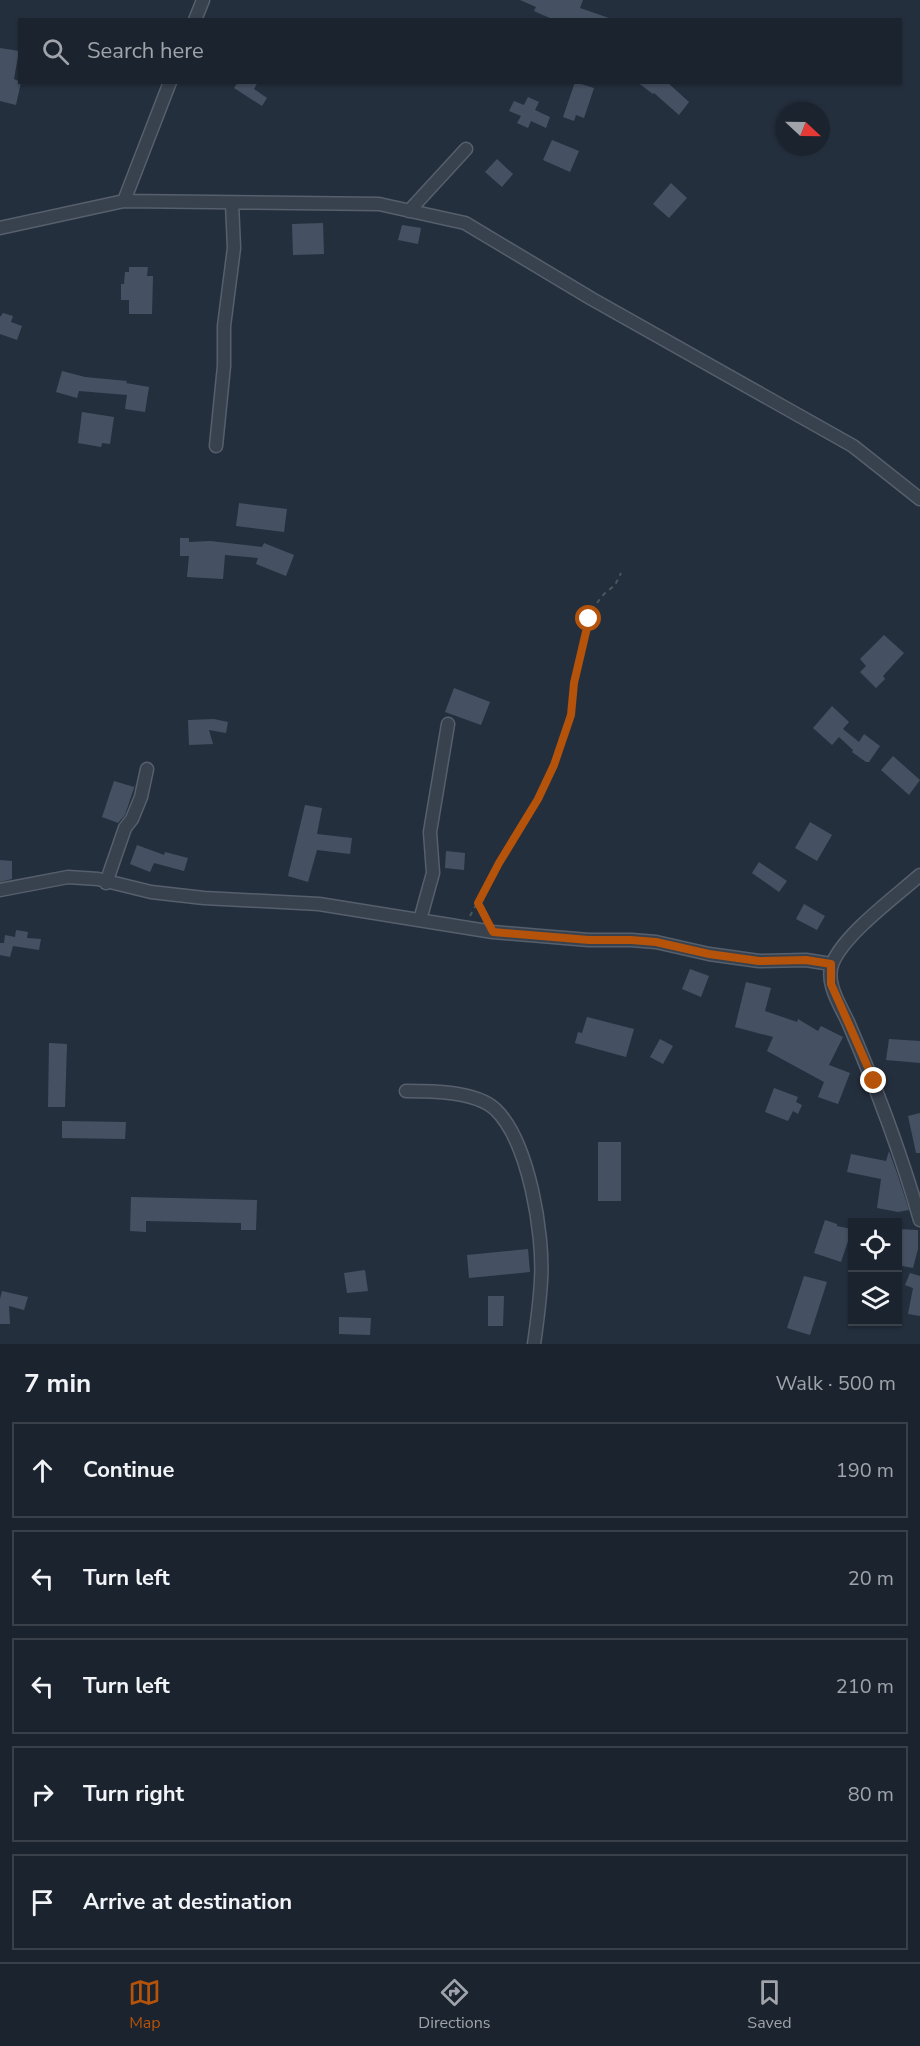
<!DOCTYPE html>
<html lang="en">
<head>
<meta charset="utf-8">
<style>
	body { margin:0; font-family:"Nunito Sans",sans-serif; background:#282f3a; color:#f1f3f6 }
	.controls { position:absolute; right:18px; bottom:18px; display:grid; overflow:hidden; border-radius:0px; box-shadow:0 2px 4px #0004 }
	.controls button { width:54px; height:54px; display:grid; place-items:center; padding:0; border:0; border-bottom:2px solid #39404a; background:#1b232e; color:#f1f3f6; font:30px sans-serif }
	.compass { position:absolute; left:776px; top:102px; width:54px; height:54px; border-radius:50%; background:#1b232e; box-shadow:0 2px 4px #0004; rotate:112deg }
	.stop { position:absolute; width:18px; height:18px; margin:-14px; border:4px solid #b45309; border-radius:50%; background:#fff }
	.stop.end { background:#b45309; border-color:#fff; box-shadow:0 2px 6px #0008 }
	.list { margin:0; padding:0; list-style:none }
	h2 { display:flex; justify-content:space-between; align-items:center; height:78px; margin:0; padding:0 24px; font-size:26px }
	h2 small { font-size:20px; font-weight:400; color:#a0a4aa }
	.list li { display:grid; grid-template-columns:39px 1fr auto; gap:18px; align-items:center; box-sizing:border-box; height:96px; margin:0 12px 12px; padding:0 12px; border:2px solid #39404a; border-radius:0px }
	.list b { display:block; font-size:22px; white-space:nowrap }
	.list em { font-size:20px; font-style:normal; color:#a0a4aa }
	.icon { flex:none; width:33px; height:33px; fill:none; stroke:currentColor; stroke-width:2; stroke-linecap:round; stroke-linejoin:round }
	.map { position:relative; flex:none; width:920px; height:1344px; overflow:hidden }
	.search { position:absolute; background:#1b232e; box-shadow:0 2px 4px #0004; left:18px; right:18px; top:18px; height:66px; display:flex; align-items:center; gap:15px; box-sizing:border-box; padding:0 21px; border-radius:0px; color:#a0a4aa; font-size:22px }
	.sheet { height:618px; background:#1b232e }
	nav { display:flex; justify-content:space-around; align-items:center; box-sizing:border-box; height:84px; border-top:2px solid #39404a; background:#1b232e; font-size:16px; color:#a0a4aa }
	nav a { display:grid; justify-items:center; gap:3px }
	nav .on { color:#b45309 }
	.map>svg:first-child { display:block }
</style>
</head>
<body>
<div class="map">
<svg width="920" height="1344" viewBox="0 0 920 1344">
	<rect width="100%" height="100%" fill="#242f3e"/>
	<path fill="#455162" d="M520,0h63l-3,8 29,10v2h-55l-20,-9 2,-4z
		M0,48l19,3 -5,28 7,3 -5,23 -16,-4z
		M238,82h20l-4,7 13,9 -5,8 -28,-18z
		M575,82l19,6 -10,30 -8,-3 -2,6 -11,-4z
		M637,82h30l22,20 -10,13 -25,-22 -1,1z
		M528,97l11,5 -4,8 15,7 -4,11 -15,-7 -3,7 -11,-5 4,-7 -12,-5 5,-10 10,4z
		M552,140l27,11 -9,21 -27,-12z
		M497,159l16,15 -11,13 -17,-15z
		M671,183l16,15 -18,20 -16,-14z
		M323,223l1,31 -31,1 -1,-31z
		M402,225l19,3 -3,16 -20,-4z
		M129,267h19l-1,9h6l-1,38h-23v-14h-8v-16h3l1,-12h4z
		M3,313l10,3 -2,6 11,4 -5,14 -17,-6v-17z
		M62,371l23,6 42,4 -1,2 23,4 -4,25 -20,-3 2,-14 -48,-4 -2,7 -21,-6z
		M82,412l32,5 -4,27 -8,-1 -1,4 -23,-4z
		M239,503l48,6 -3,23 -48,-6z
		M180,538h9v4l21,-1 52,6 2,-4 30,12 -8,21 -30,-12 2,-6 -33,-3 -2,24 -36,-2 2,-21h-9z
		M884,635l20,18 -21,23 2,3 -9,9 -16,-16 6,-6 -6,-7z
		M454,688l36,14 -9,23 -36,-13z
		M832,706l17,16 -6,7 16,13 5,-8 16,12 -11,16h-3l-14,-10 1,-2 -14,-13 -7,8 -19,-17z
		M214,719l14,3 -2,11 -17,-3 4,14 -24,1 -1,-25z
		M893,756l27,24 -11,15 -28,-25z
		M114,781l20,6 2,-5 -11,33 -7,8 -16,-6z
		M305,805l17,3 -5,26 35,4 -2,16 -33,-4 -9,32 -20,-6z
		M810,822l22,13 -15,26 -22,-13z
		M137,845l27,10 1,-3 23,6 -4,13 -30,-8 -4,9 -20,-8z
		M446,851l19,2 -1,17 -19,-2z
		M0,860l12,1v18l-12,3z
		M759,862l28,19 -8,11 -27,-19z
		M804,904l21,12 -8,14 -21,-11z
		M16,930l12,2 -1,6 14,1 -2,11 -26,-4 -3,11 -10,-2v-12h4l1,-8 10,2z
		M690,969l19,7 -8,21 -19,-8z
		M746,982l25,6 -6,23 32,11 1,-3 20,12 3,-5 22,11 -14,28 21,8 -12,31 -20,-7 6,-15 -57,-31 6,-14 -38,-10z
		M587,1017l47,12 -8,28 -51,-14 3,-11 4,1z
		M660,1039l13,7 -10,18 -13,-7z
		M889,1039l31,2v22l-34,-3z
		M49,1043l18,1 -2,63h-17z
		M774,1088l24,9 -2,5 6,3 -4,9 -5,-3 -5,10 -23,-9z
		M920,1113v40h-4l-8,-37z
		M62,1121l64,1 -1,17 -63,-1z
		M598,1142h23v59h-23z
		M889,1151l8,22 12,37 -11,2 -21,-4 4,-29 -34,-7 4,-18 35,7z
		M131,1197l126,3 -1,30h-15v-7l-95,-2v11l-16,-1z
		M825,1220l12,4v2l15,3 -11,33 -27,-9z
		M897,1229l21,1v19l-5,19 -16,-3z
		M528,1249l2,23 -61,6 -2,-23z
		M365,1270l3,21 -21,2 -3,-20z
		M910,1273l10,3v40l-12,-2 5,-26 -8,-3z
		M804,1276l23,6 -17,53 -23,-7z
		M2,1291l26,6 -4,13 -15,-4 1,18h-10v-25z
		M488,1296h16l-1,30h-15z
		M339,1317l32,1 -1,17 -31,-1z"/>
	<g fill="none" stroke-linecap="round" stroke-linejoin="round">
		<defs>
			<path id="minor" d="M195,20l8,-20
				M124,201l46,-119
				M409,211l57,-62
				M0,228l124,-27 255,3 86,19 127,76 261,147 67,53
				M216,446l8,-80v-40l10,-78 -2,-45
				M920,875c-25,22 -74,58 -87,87 -9,19 7,43 15,60 28,65 53,131 72,198
				M106,883l19,-55 7,-9 9,-22 6,-28
				M0,890l68,-13 30,2 53,13 53,6 115,6 174,28 96,8h42l25,2 53,12 50,7 47,-1 25,4
				M420,920l13,-47 -3,-41 18,-108
				M406,1091c25,0 69,0 89,18 34,32 49,126 46,171 -1,21 -4,43 -7,64"/>
		</defs>
		<use href="#minor" stroke="#565f6c" stroke-width="15"/>
		<path stroke="#44595c" stroke-width="2" stroke-dasharray="4.5 4.5" stroke-linecap="butt" d="M478,903l8,16
			M470,916l29,-53 39,-64 16,-34 17,-50 3,-32 18,-74 12,-15 11,-9 6,-12"/>
		<use href="#minor" stroke="#38414e" stroke-width="12"/>
	</g>
	<g fill="none" stroke-linecap="round" stroke-linejoin="round">
		<path stroke="#b45309" stroke-width="8" d="M589,619l-15,64 -3,32 -17,50 -16,34 -39,64 -21,40 15,29 96,8h42l25,2 53,12 50,7 47,-1 25,4v20l43,97"/>
	</g>
</svg>
<div class="controls">
<button><svg class="icon" aria-label="locate" viewBox="0 0 24 24"><circle cx="12" cy="12" r="6"/><path d="M12 2v4M12 18v4M2 12h4M18 12h4"/></svg></button>
<button><svg class="icon" aria-label="layers" viewBox="0 0 24 24"><path d="M12 4l9 5-9 5-9-5zM3 14l9 5 9-5"/></svg></button>
</div>
<svg class="compass" viewBox="-18 -18 36 36"><path d="M0-13l5 13h-10z" fill="#e53935"/><path d="M0 13l5-13h-10z" fill="#a0a4aa"/></svg>
<div class="stop" style="left:589px;top:619px"></div>
<div class="stop end" style="left:874px;top:1081px"></div>
<div class="search"><svg class="icon" aria-label="search" viewBox="0 0 24 24"><circle cx="10" cy="10" r="6"/><path d="M15 15l6 6"/></svg>Search here</div>
</div>
<section class="sheet">
<h2>7 min<small>Walk · 500 m</small></h2>
<ul class="list">
<li><svg class="icon" aria-label="ahead" viewBox="0 0 24 24"><path d="M12 20V5M6 11l6-6 6 6"/></svg><div><b>Continue</b></div><em>190 m</em></li>
<li><svg class="icon" aria-label="left" viewBox="0 0 24 24"><path d="M17 20v-9H6M10 6l-5 5 5 5"/></svg><div><b>Turn left</b></div><em>20 m</em></li>
<li><svg class="icon" aria-label="left" viewBox="0 0 24 24"><path d="M17 20v-9H6M10 6l-5 5 5 5"/></svg><div><b>Turn left</b></div><em>210 m</em></li>
<li><svg class="icon" aria-label="right" viewBox="0 0 24 24"><path d="M7 20v-9h11M14 6l5 5-5 5"/></svg><div><b>Turn right</b></div><em>80 m</em></li>
<li><svg class="icon" aria-label="arrive" viewBox="0 0 24 24"><path d="M6 21V4h12l-3 4 3 4H6"/></svg><div><b>Arrive at destination</b></div></li>
</ul>
</section>
<nav>
<a class="on"><svg class="icon" aria-label="map" viewBox="0 0 24 24"><path d="M3 6l6-2 6 2 6-2v14l-6 2-6-2-6 2zM9 4v14M15 6v14"/></svg>Map</a>
<a><svg class="icon" aria-label="directions" viewBox="0 0 24 24"><path d="M12 3l9 9-9 9-9-9zM9 14v-3h6M13 9l2 2-2 2"/></svg>Directions</a>
<a><svg class="icon" aria-label="saved" viewBox="0 0 24 24"><path d="M7 4h10v16l-5-4-5 4z"/></svg>Saved</a>
</nav>
</body>
</html>
